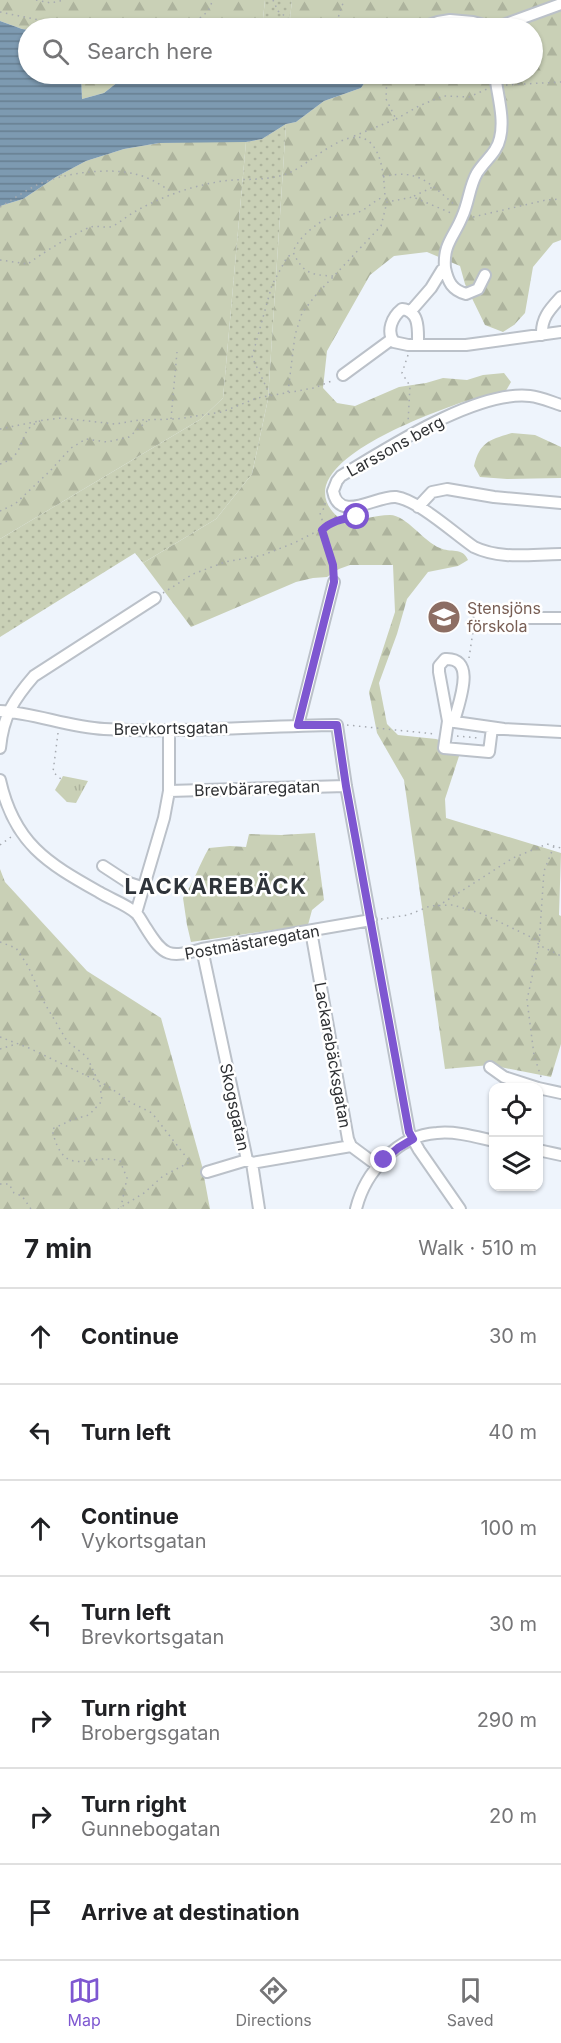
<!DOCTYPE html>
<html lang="en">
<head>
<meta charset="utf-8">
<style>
	body { margin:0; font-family:Inter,sans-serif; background:#f2f2f2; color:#202124 }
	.controls { position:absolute; right:18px; bottom:18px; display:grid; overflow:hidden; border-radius:12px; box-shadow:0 2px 4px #0004 }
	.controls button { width:54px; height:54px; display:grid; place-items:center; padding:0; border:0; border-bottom:2px solid #e0e0e0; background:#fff; color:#202124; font:30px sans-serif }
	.stop { position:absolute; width:18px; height:18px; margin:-14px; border:4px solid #7e57d1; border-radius:50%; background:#fff }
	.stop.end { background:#7e57d1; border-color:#fff; box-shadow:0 2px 6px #0008 }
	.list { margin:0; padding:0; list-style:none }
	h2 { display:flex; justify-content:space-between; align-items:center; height:78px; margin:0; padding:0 24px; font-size:26px }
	h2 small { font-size:20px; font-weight:400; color:#757577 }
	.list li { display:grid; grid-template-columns:39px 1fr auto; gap:18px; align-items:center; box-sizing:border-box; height:96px; padding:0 24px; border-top:2px solid #e0e0e0 }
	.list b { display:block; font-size:22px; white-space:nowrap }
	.list p { margin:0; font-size:20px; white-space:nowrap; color:#757577 }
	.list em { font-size:20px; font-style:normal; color:#757577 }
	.icon { flex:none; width:33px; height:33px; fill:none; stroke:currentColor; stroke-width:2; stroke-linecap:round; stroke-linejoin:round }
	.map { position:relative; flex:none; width:561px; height:1209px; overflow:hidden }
	.search { position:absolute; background:#fff; box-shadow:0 2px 4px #0004; left:18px; right:18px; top:18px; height:66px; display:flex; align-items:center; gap:15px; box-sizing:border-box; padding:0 21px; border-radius:33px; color:#757577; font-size:22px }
	.sheet { height:750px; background:#fff }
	nav { display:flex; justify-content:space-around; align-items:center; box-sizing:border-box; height:84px; border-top:2px solid #e0e0e0; background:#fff; font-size:16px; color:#757577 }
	nav a { display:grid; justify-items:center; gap:3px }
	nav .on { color:#7e57d1 }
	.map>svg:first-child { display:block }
</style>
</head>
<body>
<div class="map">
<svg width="561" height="1209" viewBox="0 0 561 1209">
	<defs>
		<pattern id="grass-dots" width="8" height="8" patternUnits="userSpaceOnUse" patternTransform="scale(1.5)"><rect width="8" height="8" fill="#c9d0b6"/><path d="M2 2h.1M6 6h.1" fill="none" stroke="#adb39d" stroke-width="1.8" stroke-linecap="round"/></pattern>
		<pattern id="forest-firs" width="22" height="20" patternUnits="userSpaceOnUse" patternTransform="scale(1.5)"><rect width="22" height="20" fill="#c9d0b6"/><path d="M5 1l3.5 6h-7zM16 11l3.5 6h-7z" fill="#adb39d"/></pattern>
		<pattern id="park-tufts" width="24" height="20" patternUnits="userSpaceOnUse" patternTransform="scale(1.5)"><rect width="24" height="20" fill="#c9d0b6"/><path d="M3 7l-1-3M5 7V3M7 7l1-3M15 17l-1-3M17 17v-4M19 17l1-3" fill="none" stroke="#adb39d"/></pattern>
		<pattern id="water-rules" width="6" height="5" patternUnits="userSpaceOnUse" patternTransform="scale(1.5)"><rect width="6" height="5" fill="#7d9ab1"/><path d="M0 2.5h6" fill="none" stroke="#677e91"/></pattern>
	</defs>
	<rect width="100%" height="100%" fill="#eef4fc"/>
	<path fill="url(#grass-dots)" d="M265,0h27l-3,28h-27z
		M286,124l-18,275 -16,75 -36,45 -73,44 -8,-10 -135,84v-98l201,-120 22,-21 23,-256 16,-3z"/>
	<path fill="url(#forest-firs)" d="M0,0h265l-3,28 -234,2 -6,-1 -22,-8z
		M292,0h269v240l-8,3 -20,24 -8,46 -11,12 -11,7 -18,-7 -20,-41 -5,-18 -33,-14 -33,4 -24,19 -43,76 -4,37 14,15 18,3 44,-19 27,-4 17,-5 24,2 16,-5 21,-2 7,9 -7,12c-13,3 -28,4 -41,8 -37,13 -191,68 -119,120 14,-1 31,-7 46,-7 16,0 34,27 50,33 10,5 23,-1 28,12l-10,6 -30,6 -21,27 -10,35 -18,49 8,41 11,11 38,4 26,8 -17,52 1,19 115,35 -2,62 2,1v128l-10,33 -61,-12 -45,4 -41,-289 -27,-47 -8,-41 26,-80 -2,-47h-43l-11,4 -12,8 -14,1 -17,4 -105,45 -48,-64 73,-44 36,-45 16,-75 18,-275 10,-2 28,-21 37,-13 8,-12 -2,-2h165v-46h-243z
		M81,74h47l-24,19 -22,6z
		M203,141l43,1 -23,256 -22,21 -201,120v-333l23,-7 33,-22 30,-16 38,-12 35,-6z
		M512,433l23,2 26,12v31l-54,1 -27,-2 -6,-11c6,-24 15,-26 38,-33z
		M315,833l9,67 -12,10 -4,15 -117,17 -4,-17 -4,-27c11,-16 16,-33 26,-50l21,-2 16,1 3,-13 32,1z
		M0,869l5,13 82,89 74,47 41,148 8,43h-210z"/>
	<path fill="url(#park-tufts)" d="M63,776l25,5 -12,22 -9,-1 -12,-12z"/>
	<path fill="url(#water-rules)" d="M0,21l22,8 6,1v44h53l1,25 22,-6 24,-19h239l2,2 -8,12 -37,13 -28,21 -10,2 -24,15 -16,3 -87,1 -35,6 -38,12 -30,16 -33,22 -23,7z"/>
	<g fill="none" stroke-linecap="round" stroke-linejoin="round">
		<defs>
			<path id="minor" d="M420,28l18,-6 12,-2 23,2 22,6 66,-24
				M445,268c3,14 7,22 21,26l12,-5 7,-14
				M411,311l20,-23 11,-18 3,-2c-2,-24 9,-31 17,-51 7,-15 7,-30 15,-44 8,-13 20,-20 23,-35 5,-20 -3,-44 -5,-64
				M542,335c-1,-17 8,-26 19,-38
				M418,344c0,-14 2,-33 -16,-35 -10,8 -16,22 -8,33l14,3h58l95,-13
				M343,375l49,-36
				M561,405c-10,-3 -20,-8 -31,-9 -54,-6 -142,52 -189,80l-4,5 -4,10c6,33 44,4 63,6 22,3 59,37 78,50 27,13 58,7 87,7
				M418,507l14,-15 15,-3 47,8 67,6
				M479,615l19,3h63
				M0,711c35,2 68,16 104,18 77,4 156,-3 233,-4l9,61 63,346 10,18 41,59
				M448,721l56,8 57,3
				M454,722c4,-18 24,-65 -9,-63l-6,7v6l9,49 -4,27 45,4 3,-24
				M298,725l36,-143
				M0,748c3,-32 14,-49 34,-72l121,-78
				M0,780c14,63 47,83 99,112 11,7 27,12 37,21 4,4 7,11 10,15 18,29 23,30 56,21l169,-29
				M169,791l177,-5
				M103,866l26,17 15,5
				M136,913l28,-95 5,-27v-61
				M311,931l37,208 3,7 27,20
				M202,949l45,211 5,3 99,-17
				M490,1067l14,10 34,11
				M538,1088l23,5
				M538,1150l23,5
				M252,1163l7,46
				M207,1172l40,-12
				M356,1209c9,-37 42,-74 81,-76 19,-2 39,4 57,8"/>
		</defs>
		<use href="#minor" stroke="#bbc1c9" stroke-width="14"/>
		<path stroke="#a6aab0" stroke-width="1.5" stroke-dasharray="1.5 4.5" stroke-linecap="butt" d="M36,0l15,3 13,-3
			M273,0l5,11 23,17
			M0,12l49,10 34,-1 16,7
			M178,28c14,-6 32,-11 34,-28
			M339,28l-2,-7 7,-21
			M506,85l55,-3
			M396,119l23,-13 24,-10 26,1 18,-8
			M354,136l42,-17 -10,-20 1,-25
			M383,177c35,-9 46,6 72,28
			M414,196l19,-9
			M0,207c12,-7 23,-15 35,-21 26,-13 73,-19 100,-12 14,3 26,11 37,18
			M473,217l73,-17 15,-1
			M0,260l28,4c11,-9 50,-33 63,-37 7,-2 15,2 22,-1 8,-4 15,-11 23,-15 25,-14 53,-24 81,-29 26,-5 52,1 76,-11 18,-9 52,-42 72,-32 18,9 19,41 20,58l2,5
			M333,276c-23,-1 -30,-3 -40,-24 4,-13 25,-31 38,-35 9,-3 20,-1 28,-5 9,-4 15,-12 25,-15
			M408,355l-6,18 8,13 -2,37
			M288,392l7,-57 7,-22 13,-17 66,-70 6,-24 26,-5 38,16
			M270,395l-18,-38 20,-72 14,-26 6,-6
			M171,419l6,-67
			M0,429l44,-9 17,-2 54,6 24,-4 38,-1 45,-7 35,-14 57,-10 20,-8
			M0,464c29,-9 15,-33 40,-43
			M0,511l15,-7 35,-33 21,-23 15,-9 21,3 22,-5 18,-16
			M324,526l-4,-13 5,-6v-7
			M323,530l11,41
			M163,593l30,-19 32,-12 38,-7 31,-12 49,-25 6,-1
			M469,658l5,-33
			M347,725l88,9
			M58,733l-5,39 8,7
			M457,736l22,2
			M0,845l11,-8
			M438,906l75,-48 34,-14 14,4
			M381,919l27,-4 22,-9 23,-1 30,9 52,25 4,6 22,11
			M0,942l16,6 12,18 17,38 22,37 20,16 13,28 2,16 -13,14 -15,4 -22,10c12,54 38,22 68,32l7,17 -6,29
			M0,1037l29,11 79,38 22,16 22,11 38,49 -27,14 -19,17 -26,16
			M0,1049l16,-5
			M541,1077l-7,-22 -7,-55 12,-55 5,-74 10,-25
			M538,1118l4,-19
			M0,1184h9l5,9 8,3 9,13"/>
		<use href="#minor" stroke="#fff" stroke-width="10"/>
	</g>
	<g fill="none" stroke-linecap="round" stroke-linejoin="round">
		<path stroke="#7e57d1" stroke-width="8" d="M357,517c-13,1 -26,4 -35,13l11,35 1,17 -36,143h39l9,61 63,346 4,7 -15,9 -14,12"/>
	</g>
	<defs>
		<symbol id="school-disc" viewBox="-11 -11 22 22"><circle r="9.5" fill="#8d6e63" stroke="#fff"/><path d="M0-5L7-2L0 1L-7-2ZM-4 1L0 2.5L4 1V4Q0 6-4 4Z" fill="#fff"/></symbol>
	</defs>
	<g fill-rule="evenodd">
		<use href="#school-disc" x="425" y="598" width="38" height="38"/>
	</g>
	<g text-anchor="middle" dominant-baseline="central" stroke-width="5" stroke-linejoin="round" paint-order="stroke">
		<g font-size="16" fill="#2e3033" stroke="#fff">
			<text transform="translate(395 446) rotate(-29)">Larssons berg</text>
			<text transform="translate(171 728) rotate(-1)">Brevkortsgatan</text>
			<text transform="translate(257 788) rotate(-2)">Brevbäraregatan</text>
			<text transform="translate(252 942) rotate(-10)">Postmästaregatan</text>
			<text transform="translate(333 1055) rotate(80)">Lackarebäcksgatan</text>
			<text transform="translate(235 1107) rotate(78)">Skogsgatan</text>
		</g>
		<g font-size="16" fill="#785e54" stroke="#fff" text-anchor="start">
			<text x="467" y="608">Stensjöns<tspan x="467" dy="18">förskola</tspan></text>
		</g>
		<g font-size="22" font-weight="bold" letter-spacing="1.5" fill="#2f343a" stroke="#fff">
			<text x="216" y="886">LACKAREBÄCK</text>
		</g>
	</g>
</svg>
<div class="controls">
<button><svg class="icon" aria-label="locate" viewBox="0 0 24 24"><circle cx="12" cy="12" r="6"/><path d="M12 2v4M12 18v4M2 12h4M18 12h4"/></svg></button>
<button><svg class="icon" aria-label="layers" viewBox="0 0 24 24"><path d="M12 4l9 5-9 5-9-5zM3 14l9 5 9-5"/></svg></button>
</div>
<div class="stop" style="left:357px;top:517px"></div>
<div class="stop end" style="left:384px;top:1160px"></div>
<div class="search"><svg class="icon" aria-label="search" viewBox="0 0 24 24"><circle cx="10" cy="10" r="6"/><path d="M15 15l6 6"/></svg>Search here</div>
</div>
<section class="sheet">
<h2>7 min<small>Walk · 510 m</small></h2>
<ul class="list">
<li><svg class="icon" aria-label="ahead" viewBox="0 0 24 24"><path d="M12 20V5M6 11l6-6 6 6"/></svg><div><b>Continue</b></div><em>30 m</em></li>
<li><svg class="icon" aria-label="left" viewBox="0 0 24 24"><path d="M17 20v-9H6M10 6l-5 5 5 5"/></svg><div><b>Turn left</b></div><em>40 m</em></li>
<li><svg class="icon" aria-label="ahead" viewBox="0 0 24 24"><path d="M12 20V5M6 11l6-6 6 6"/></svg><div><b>Continue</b><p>Vykortsgatan</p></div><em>100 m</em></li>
<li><svg class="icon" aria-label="left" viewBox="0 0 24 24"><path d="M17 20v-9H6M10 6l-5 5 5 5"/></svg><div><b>Turn left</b><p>Brevkortsgatan</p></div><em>30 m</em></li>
<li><svg class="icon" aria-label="right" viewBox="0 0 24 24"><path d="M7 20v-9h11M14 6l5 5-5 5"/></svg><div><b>Turn right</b><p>Brobergsgatan</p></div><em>290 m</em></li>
<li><svg class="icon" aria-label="right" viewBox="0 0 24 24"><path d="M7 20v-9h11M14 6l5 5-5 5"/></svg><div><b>Turn right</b><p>Gunnebogatan</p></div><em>20 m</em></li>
<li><svg class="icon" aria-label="arrive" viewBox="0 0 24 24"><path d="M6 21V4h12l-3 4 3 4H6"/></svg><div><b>Arrive at destination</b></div></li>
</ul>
</section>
<nav>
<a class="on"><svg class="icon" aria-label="map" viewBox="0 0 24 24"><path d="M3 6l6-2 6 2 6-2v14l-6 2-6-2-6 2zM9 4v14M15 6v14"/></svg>Map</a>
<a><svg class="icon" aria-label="directions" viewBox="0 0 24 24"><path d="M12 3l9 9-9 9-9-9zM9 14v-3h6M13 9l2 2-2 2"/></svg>Directions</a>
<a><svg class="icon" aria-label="saved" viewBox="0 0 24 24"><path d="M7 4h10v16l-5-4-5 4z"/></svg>Saved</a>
</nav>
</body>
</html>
